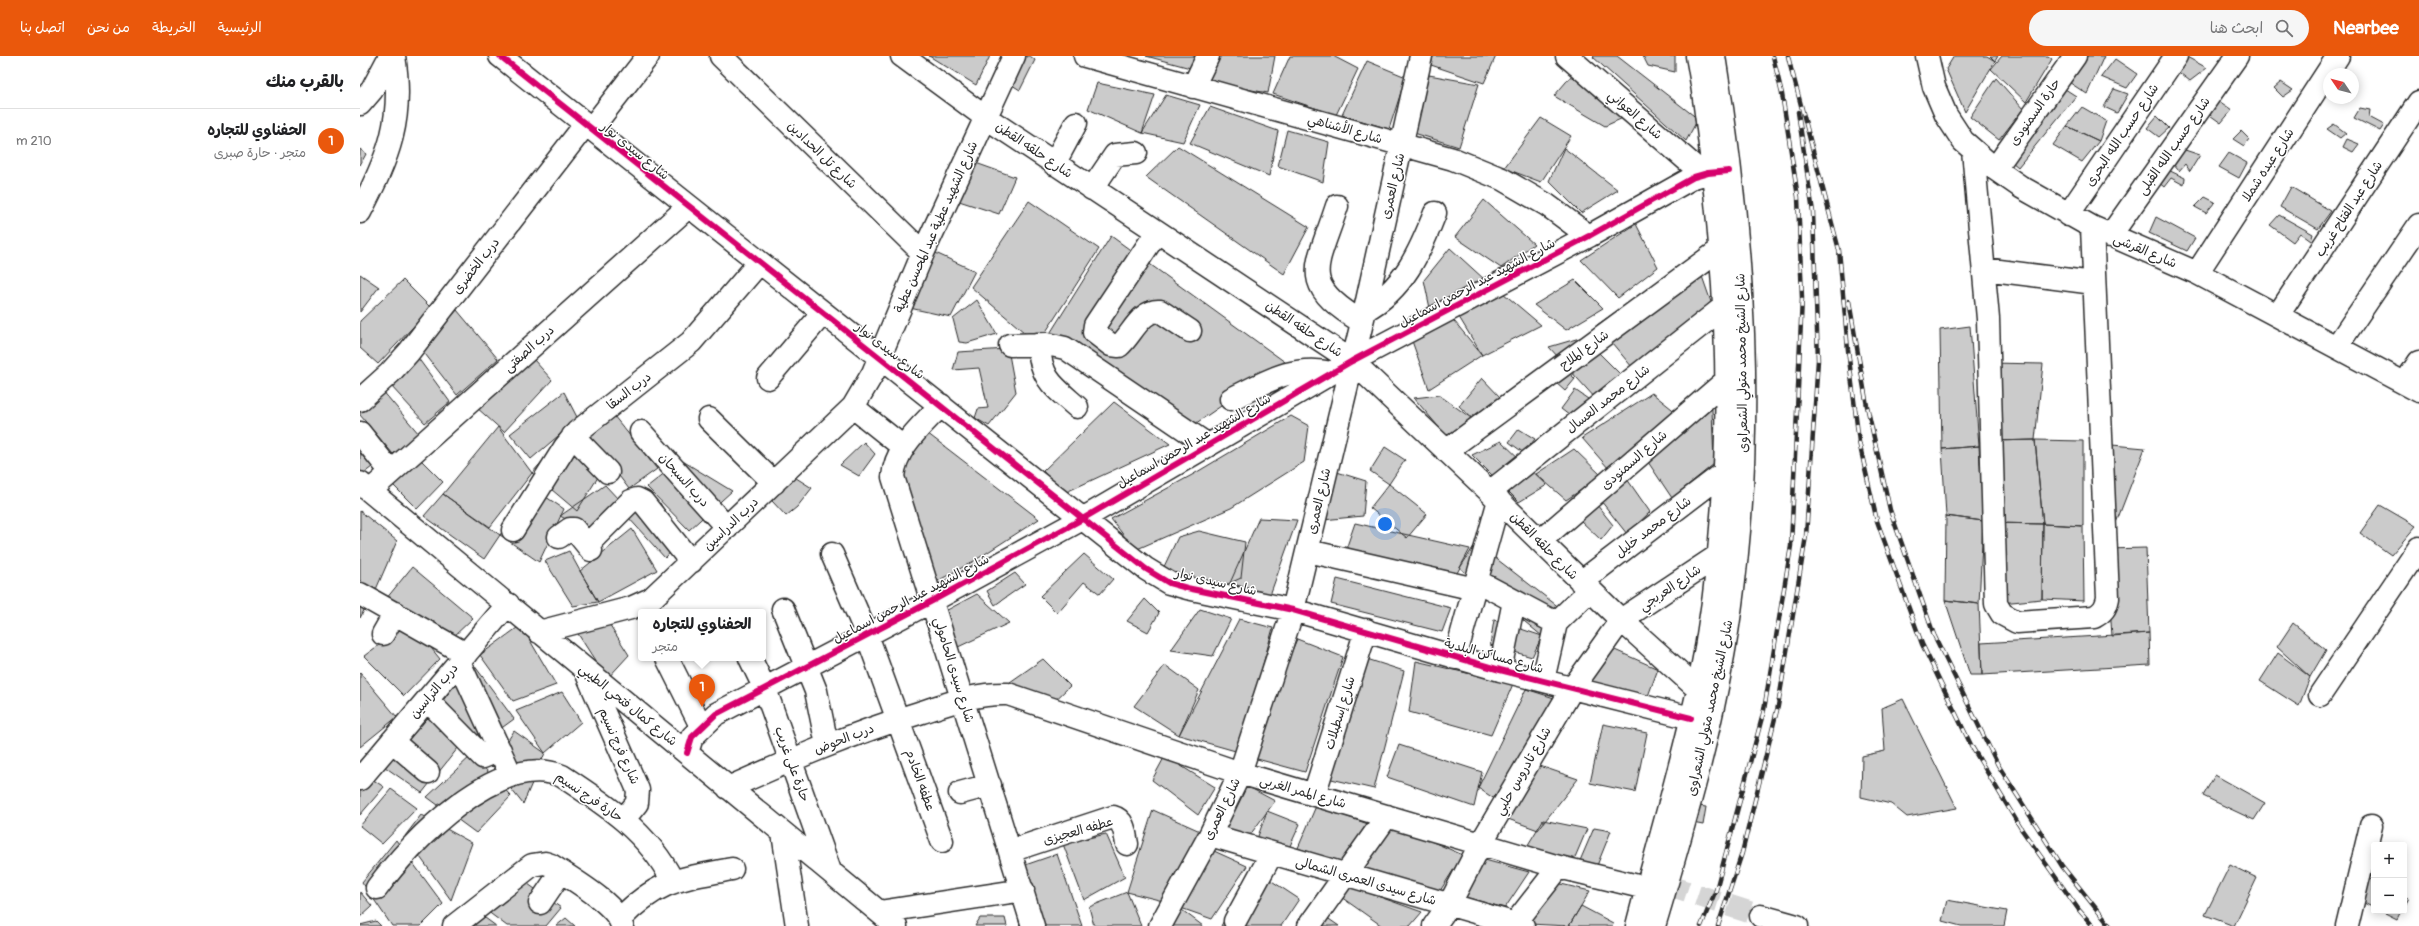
<!DOCTYPE html>
<html lang="ar">
<head>
<meta charset="utf-8">
<style>
	body { margin:0; font-family:Pangolin,"Playpen Sans Arabic",sans-serif; background:#f6f6f6; color:#202124; direction:rtl }
	.controls { position:absolute; right:12px; bottom:12px; display:grid; overflow:hidden; border-radius:4px; box-shadow:0 2px 10px #0003 }
	.controls button { width:36px; height:36px; display:grid; place-items:center; padding:0; border:0; border-bottom:1px solid #e0e0e0; background:#fff; color:#202124; font:20px sans-serif }
	.compass { position:absolute; left:1963px; top:12px; width:36px; height:36px; border-radius:50%; background:#fff; box-shadow:0 2px 10px #0003; rotate:305deg }
	.you { position:absolute; left:1025px; top:468px; width:14px; height:14px; margin:-10px; border:3px solid #fff; border-radius:50%; background:#1a73e8; box-shadow:0 0 0 6px #1a73e833 }
	.badge { display:grid; place-items:center; width:26px; height:26px; border-radius:50%; background:#ea580c; color:#fff; font-size:13px; font-weight:700 }
	.pin { position:absolute; translate:-50% -33px; filter:drop-shadow(0 1px 2px #0008) }
	.pin::after { content:''; position:absolute; top:21px; width:14px; height:12px; background:inherit; clip-path:polygon(0 0,100% 0,50% 100%) }
	.popup { position:absolute; left:278px; top:553px; width:128px; height:52px; box-sizing:border-box; display:grid; place-content:center; border-radius:4px; background:#fff; filter:drop-shadow(0 1px 3px #0005); font-size:13px; white-space:nowrap; color:#757577 }
	.popup b { font-size:15px; color:#202124 }
	.popup::after { content:''; position:absolute; left:50%; top:100%; margin-left:-8px; border:8px solid transparent; border-top-color:#fff }
	.list { margin:0; padding:0; list-style:none }
	h2 { display:flex; justify-content:space-between; align-items:center; height:52px; margin:0; padding:0 16px; font-size:17px }
	h2 small { font-size:13px; font-weight:400; color:#757577 }
	.list li { display:grid; grid-template-columns:26px 1fr auto; gap:12px; align-items:center; box-sizing:border-box; height:64px; padding:0 16px; border-top:1px solid #e0e0e0 }
	.list b { display:block; font-size:15px; white-space:nowrap }
	.list p { margin:0; font-size:13px; white-space:nowrap; color:#757577 }
	.list em { font-size:13px; font-style:normal; color:#757577 }
	.icon { flex:none; width:22px; height:22px; fill:none; stroke:currentColor; stroke-width:2; stroke-linecap:round; stroke-linejoin:round }
	.map { position:relative; flex:none; width:2059px; height:870px; overflow:hidden; direction:ltr }
	header { display:flex; align-items:center; gap:24px; box-sizing:border-box; height:56px; padding:0 20px; background:#ea580c; color:#fff }
	header strong { font-size:19px }
	nav { display:flex; gap:22px; margin-inline-start:auto; font-size:14px }
	.search { width:280px; height:36px; background:#f6f6f6; display:flex; align-items:center; gap:10px; box-sizing:border-box; padding:0 14px; border-radius:22px; color:#757577; font-size:15px }
	main { display:flex }
	aside { flex:1; background:#fff }
	.map>svg:first-child { display:block }
</style>
</head>
<body>
<header>
<strong>Nearbee</strong>
<div class="search"><svg class="icon" aria-label="search" viewBox="0 0 24 24"><circle cx="10" cy="10" r="6"/><path d="M15 15l6 6"/></svg>ابحث هنا</div>
<nav><a>الرئيسية</a><a>الخريطة</a><a>من نحن</a><a>اتصل بنا</a></nav>
</header>
<main>
<div class="map">
<svg width="2059" height="870" viewBox="0 0 2059 870">
	<rect width="100%" height="100%" fill="#fff"/>
	<filter id="ink" filterUnits="userSpaceOnUse"><feTurbulence type="fractalNoise" baseFrequency=".025" numOctaves="2"/><feDisplacementMap in="SourceGraphic" scale="8" xChannelSelector="R" yChannelSelector="G"/><feConvolveMatrix kernelMatrix="1 2 1 2 8 2 1 2 1" color-interpolation-filters="sRGB"/></filter>
	<g filter="url(#ink)">
		<path fill="#cbcbcb" stroke="#2b2b2b" d="M569,0h61l-14,29z
			M665,0h5l5,4 -15,30 -8,-5z
			M786,0h53l-5,13z
			M860,0h55l-7,37 -60,-11z
			M930,0h43l25,13 -22,46 -63,-21z
			M1073,0h63l-12,27 -53,-18z
			M1234,0h23l81,63 -12,22 -93,-84z
			M1283,0h32v16l-27,-6z
			M1594,0h33l8,5 -30,51 -19,-43z
			M1630,0h8l-3,5z
			M1642,0h46l4,3 -26,43 -35,-33z
			M1703,0h41l-17,38 -35,-23z
			M1825,0l22,12 -17,13 -14,-11z
			M1755,3l22,15 -10,14 -26,-11z
			M1007,5l39,16 -17,52 -47,-14z
			M1069,19l50,9 -20,63 -45,-14z
			M1212,19l51,43 -18,8 -51,-30z
			M1636,22l27,31 -24,31 -29,-23z
			M1688,22l28,18 -58,71 -23,-19z
			M1921,26l12,8 -10,7 -9,-9z
			M737,27l58,12 -13,38 -54,-24z
			M1754,33l14,5 -11,19 -13,-6z
			M806,39l34,10 -17,37 -41,-9z
			M1856,43l16,11 -11,13 -14,-10z
			M850,51l68,24 -9,45 -79,-33z
			M1722,51l24,14 -7,20 -32,-15z
			M2000,52l10,2 -1,7 15,8 -4,6 -26,-13z
			M1797,60l12,12 -10,9 -12,-9z
			M1181,62l30,18 -30,46 -37,-14z
			M1974,68l12,9 -6,5 -13,-9z
			M1707,70l32,15 -17,21 -29,-17z
			M927,74l42,12 -6,40 -45,-16z
			M1881,75l8,8 -5,7 -11,-7z
			M1987,83l12,5 -6,8 -10,-5z
			M818,90l131,81 -25,47 -138,-97z
			M1204,92l54,42 -37,23 -32,-32z
			M0,93l6,5 -6,11z
			M1822,93l18,6 -10,16 -5,-7 -6,7 -7,-8z
			M1869,97l18,10 -8,15 -20,-11z
			M613,106l42,15 -16,37 -43,-14z
			M1806,113l19,9 -1,7 -13,-7 -7,9 -7,-6z
			M1931,131l40,24 -13,18 -38,-22z
			M1845,141l10,5 -9,11 -11,-6z
			M1124,144l50,44 -33,24 -46,-31z
			M669,145l70,48 -61,95 -67,-57z
			M1919,159l34,19 -2,7 -11,-8 -7,9 -23,-17z
			M1796,161l39,21 -8,13 -38,-18z
			M1276,168l22,43 -40,31 -37,-38z
			M751,180l174,126 -109,75 -127,-102z
			M1090,192l34,31 -53,34 -7,-33z
			M569,194l46,21 -24,46 -46,-10z
			M1335,200l16,46 -79,65 -35,-42z
			M0,218l19,13 -19,25z
			M43,224l28,28 -53,56 -18,-16v-27z
			M1215,224l28,28 -37,22 -32,-25z
			M1143,237l38,32 -59,30 -23,-38z
			M617,244l20,34 -30,9 -8,-1 -6,-23z
			M97,254l41,49 -41,36 -35,-45z
			M1090,260l32,39 -53,34 -17,-48z
			M1610,270l9,120 -37,3 -2,-119z
			M1223,281l37,37 -24,25 -47,-52z
			M648,293l8,43 -27,34 -14,-8 3,-9 10,-1 -9,-40 -26,2 5,-18z
			M58,302l32,44 -25,21 -35,-38z
			M174,304l18,20 -48,52 -28,-25z
			M1200,307l15,16 -10,12 -18,-16z
			M1629,307l54,1 -8,76 -43,1z
			M1122,322l19,20 -23,26 -19,-18z
			M22,334l37,44 -26,20 -33,-39v-5z
			M1215,334l13,9 -14,20 -13,-10z
			M204,336l14,27 -47,40 -21,-25z
			M1292,337l25,20 -68,56 -27,-31z
			M1079,339l32,23 -23,20 -34,-40z
			M754,346l56,42 -108,50 -19,-23z
			M1352,353l2,55 -42,34 -30,-45z
			M254,360l43,53 -28,20 -41,-54z
			M931,360l18,10 -5,36 -73,46 -96,42 -24,-31 81,-44z
			M138,371l34,46 -42,54 -47,-33z
			M1159,373l16,10 -11,14 -15,-11z
			M567,377l112,86 -65,42 -40,22 -40,-117z
			M201,384l39,34 -23,37 -45,-38z
			M1675,384l8,84 -49,-1 -2,-82z
			M1675,384l48,1v85l-40,-2z
			M1141,385l46,44 -28,17 -47,-47z
			M504,386l11,12 -16,22 -19,-11z
			M1741,388l44,4 -39,101z
			M1619,390l4,75 -37,-5 -4,-67z
			M1025,391l20,13 -16,24 -19,-13z
			M1214,393l28,27 -36,24 -30,-26z
			M0,397l12,14 -12,9z
			M59,402l24,24 -26,27 -24,-24z
			M321,404l51,31 -43,39 -42,-43z
			M977,416l29,9 -3,35 -40,4z
			M433,420l19,12 -15,19 -11,9 -14,-15z
			M1267,423l23,33 -23,22 -26,-33z
			M1029,428l38,30 -20,24 -37,-30z
			M245,429l14,15 -28,32 -31,-16z
			M171,431l33,22 -25,53 -39,-27z
			M83,438l57,41 -16,24 -60,-43z
			M300,447l22,37 -17,18 -38,-42z
			M1237,449l16,20 -12,15 -21,-20z
			M2020,449l36,21 -25,29 -31,-22z
			M0,455l37,30 -23,53 -14,-14z
			M1586,460l37,5 -4,83 -34,-4z
			M899,462l38,2 -27,75 -40,-12z
			M995,467l115,26 -13,24 -111,-24z
			M1634,467l49,1 -1,75 -40,4z
			M1683,468l40,2 1,75 -42,-2z
			M272,473l25,41 -59,32 -18,-31z
			M839,475l46,11 -4,36 -22,10 -58,-15 17,-36z
			M1116,487l84,65 -18,28 -82,-68z
			M1786,492l3,85 -37,3 -6,-87z
			M209,495l11,20 18,31 -25,4 -28,-45z
			M724,498l29,25 -13,15 -16,-12 -27,31 -17,-17z
			M52,511l61,51 -22,21 -65,-40z
			M655,517l10,11 -30,21 -8,-14z
			M977,523l114,29 -9,24 -111,-28z
			M617,538l32,29 -70,33 -14,-34z
			M0,540l10,3 -10,19z
			M785,543l14,14 -11,19 -21,-11z
			M1585,544l34,4 3,71h-12z
			M840,553l31,10 -18,37 -42,-6z
			M879,563l34,9 -34,124 -60,-17z
			M1134,564l48,16 -10,21 -42,-12z
			M50,566l30,37 -36,37 -40,-40z
			M248,566l21,33 -22,24 -36,-56z
			M1933,567l33,27 -16,27 -33,-30z
			M161,569l35,60 -43,16 -33,-46z
			M1789,577l1,32 -168,10 -1,-32z
			M937,583l46,18 -38,115 -59,-16z
			M1248,591l50,22 -10,27 -60,-14z
			M1918,597l32,24 -11,29 -39,-25z
			M683,603l27,27 -30,29 -40,-26z
			M1007,603l37,12 -30,118 -47,-11z
			M111,605l43,58 -33,24 -41,-38z
			M1056,605l97,23 -22,51 -82,-23z
			M805,609l34,25 -20,45 -45,-29z
			M0,617l37,44 -37,30z
			M1166,633l50,16 -63,106 -35,-23z
			M202,636l19,30 -36,31 -29,-42z
			M1543,643l54,109 -50,9 -16,-13 -30,-7 1,-41 23,-5 -3,-43z
			M70,659l28,33 -36,45 -37,-26z
			M1243,668l44,9 -12,59 -45,-9z
			M154,675l31,22 -22,51 -31,-39z
			M1039,689l83,27 -8,35 -87,-30z
			M112,699l39,41 -35,37 -49,-36z
			M805,700l50,31 -17,28 -46,-35z
			M1180,710l38,13 -40,51 -30,-11z
			M0,715l24,16 -24,28z
			M1855,719l50,28 -11,17 -51,-24z
			M881,727l34,18 -28,38 -26,-16z
			M31,733l26,19 -35,36 -22,-18z
			M1330,749l16,2 -3,18 -16,-3z
			M956,750l55,19 -31,40 -42,-17z
			M793,754l47,21 -37,70 -36,-9z
			M907,755l33,13 -11,24 -32,-9z
			M61,759l51,28 -21,57 -46,-64z
			M1183,764l44,9 -14,33 -47,-14z
			M1031,768l72,31 -25,39 -77,-26z
			M1234,772l17,3 -15,37 -17,-5z
			M746,778l19,43 -41,23 -21,-56z
			M36,784l47,64 -22,22h-29l-30,-44z
			M854,795l33,15 -35,53 -34,-12z
			M697,798l25,72h-62l-12,-55z
			M1121,803l48,13 -24,36 -41,-11z
			M1870,809l27,13 -23,48 -29,-11z
			M892,812l47,31 -18,27h-60z
			M2008,821l6,3v28l-20,-10z
			M164,825l37,27 -15,18h-39l-20,-15z
			M1197,827l33,8 -21,35 -40,-2z
			M992,831l70,25 -12,14h-28l-41,-29z
			M0,836l12,14 -12,11z
			M767,836l14,34h-47l-5,-19z
			M2044,840l5,2 -5,9z
			M1587,844l60,11 -3,15h-43l-19,-5z
			M1221,850l32,17 -1,3h-43z
			M818,851l25,19h-35z
			M2021,855h20l-4,8z
			M121,859l15,11h-28z
			M966,861l13,9h-19z
			M206,862l9,8h-19z
			M620,862h25l2,8h-32z
			M16,865l5,5h-21v-1z"/>
		<g fill="none" stroke-linecap="round" stroke-linejoin="round">
			<path stroke="#d5d5d5" stroke-width="22" stroke-dasharray="22 11" stroke-linecap="butt" d="M1306,829l95,31"/>
			<defs>
				<path id="minor" d="M140,0l646,513 23,14 18,5 106,22 207,60 191,48
					M361,0l202,197
					M542,0l83,61 367,244 138,131 131,128 77,69
					M725,0l368,103 49,20 45,26 42,31
					M1207,0l136,118
					M1567,0l7,31 12,28 17,26 32,28 26,18 71,40 105,46 222,118
					M833,31l15,-31
					M0,48l12,-14 18,-34
					M231,73l57,-73
					M1613,94l15,169 8,285 6,10 15,8 77,-5c9,-5 12,-9 14,-19l-16,-371
					M694,108l22,-41
					M1635,113l80,-113
					M732,133l23,-34 21,-2
					M977,150c-20,62 -40,77 25,116
					M0,156c29,-56 44,-92 34,-156
					M1708,159l108,-159
					M797,176l-62,93 -1,7 17,13 8,1c13,-11 22,-37 41,-35l30,20
					M1750,180l127,-180
					M1624,213l110,14
					M1837,217l141,-217
					M1005,254c38,-20 55,-58 70,-97
					M1918,259l141,-213
					M678,288c4,36 13,40 39,63
					M650,289l37,-1 18,4 143,97
					M1977,290l82,-121
					M408,322l55,-65
					M2045,327l14,-21
					M871,343c35,-17 61,-35 101,-26
					M0,344l30,-27 19,-21 176,-227
					M581,349c-19,21 -46,42 -48,72l140,449
					M493,351l50,40
					M349,363l65,64
					M281,376l86,96
					M0,377l31,39
					M213,380l35,36
					M1086,395l275,-202
					M0,427l536,443
					M10,435l318,-284
					M1130,436l235,-186
					M153,474l52,-83 12,-15 114,-90 68,-79
					M199,481l11,-8h4l17,21
					M1180,485l188,-162
					M227,489l44,-44 6,-2 6,3 48,60
					M948,495l167,38
					M472,498l35,81 75,206
					M1117,525l79,42
					M1221,526l144,-110
					M0,538l106,60
					M423,553l33,82 11,54
					M179,576l92,-24 20,-9 202,-192 20,-34 50,-120 91,-197
					M23,578l12,-21
					M307,602l34,68
					M390,602l15,31 65,182
					M1095,602l44,-158
					M99,606l52,113
					M1140,614l14,-69
					M227,618l51,116 -1,13 -13,16
					M1183,624l13,-57 34,-33
					M1960,639l99,-147
					M67,644l56,57 17,-7
					M32,685l36,31
					M327,697l5,-16 24,-23 216,-113 152,-83 268,-157 237,-125 105,-59 14,-4 21,-2
					M0,723l148,-175
					M368,732c63,-28 125,-55 191,-75 31,-10 56,-20 89,-19l232,79 319,94 87,21
					M600,737l30,-8
					M954,739l52,-165
					M423,777l14,93
					M850,779l313,91
					M650,795l103,-34c12,3 12,18 14,27
					M17,832c34,-47 122,-138 185,-112 43,28 87,57 110,104
					M180,847l21,-31
					M519,856l144,-22
					M1401,860l36,10
					M260,863c39,-40 61,-40 112,-50
					M875,865l37,-68
					M94,870l78,-61 13,-2 6,2c19,13 66,39 71,61
					M800,870l50,-91 30,-62 53,-163 72,-300 56,-254
					M949,870l78,-110
					M1074,870l15,-21 32,-62 91,-154 49,-69 98,-65
					M1153,870l46,-59
					M1277,870c20,-78 44,-157 61,-236 34,-164 35,-332 17,-498 -5,-46 -9,-91 -18,-136
					M1294,870c31,-103 61,-207 76,-314 26,-185 14,-372 -16,-556
					M1987,870l24,-100"/>
			</defs>
			<use href="#minor" stroke="#2b2b2b" stroke-width="25"/>
			<use href="#minor" stroke="#fff" stroke-width="22"/>
			<defs>
				<path id="rail" d="M1428,0l5,21
					M1432,15l47,179 9,100 11,92 18,79 45,123 50,103 50,83 57,80 14,16
					M1489,245l18,105 23,104 44,125 64,130 64,101 48,60
					M1341,870l15,-36 48,-180 27,-164 11,-248 -4,-101 -16,-103 -9,-38
					M1358,870l24,-73 36,-147 28,-170 12,-176 -5,-148 -15,-100"/>
			</defs>
			<use href="#rail" stroke="#2b2b2b" stroke-width="4.5"/>
			<use href="#rail" stroke="#fff" stroke-width="3" stroke-dasharray="9" stroke-linecap="butt"/>
			<defs>
				<path id="cycleway" d="M140,0l646,513 23,14 18,5 106,22 207,60 191,48
					M327,697l5,-16 24,-23 216,-113 152,-83 268,-157 237,-125 105,-59 14,-4 21,-2"/>
			</defs>
			<use href="#cycleway" stroke="#fff" stroke-width="8"/>
			<use href="#cycleway" stroke="#d6006c" stroke-width="6"/>
		</g>
	</g>
	<g text-anchor="middle" dominant-baseline="central" stroke-width="3" stroke-linejoin="round" paint-order="stroke">
		<g font-size="13" fill="#2b2b2b" stroke="#fff">
			<text transform="translate(1675 56) rotate(-55)">حارة السمنودى</text>
			<text transform="translate(1275 59) rotate(41)">شارع العواني</text>
			<text transform="translate(985 73) rotate(16)">شارع الأشناهي</text>
			<text transform="translate(1762 79) rotate(-56)">شارع حسب الله البحرى</text>
			<text transform="translate(1814 90) rotate(-55)">شارع حسب الله القبلى</text>
			<text transform="translate(674 94) rotate(34)">شارع حلقه القطن</text>
			<text transform="translate(275 95) rotate(39)">شارع سيدى نوار</text>
			<text transform="translate(462 99) rotate(44)">شارع تل الحدادين</text>
			<text transform="translate(1908 109) rotate(-57)">شارع عبده شملا</text>
			<text transform="translate(1033 130) rotate(-77)">شارع العمرى</text>
			<text transform="translate(1989 153) rotate(-57)">شارع عبد الفتاح غريب</text>
			<text transform="translate(576 171) rotate(-66)">شارع الشهيد عطية عبد المحسن عطية</text>
			<text transform="translate(1785 195) rotate(23)">شارع القرشى</text>
			<text transform="translate(116 210) rotate(-52)">درب الخضرى</text>
			<text transform="translate(1117 227) rotate(-28)">شارع الشهيد عبد الرحمن اسماعيل</text>
			<text transform="translate(944 273) rotate(34)">شارع حلقه القطن</text>
			<text transform="translate(169 293) rotate(-42)">درب الصفتى</text>
			<text transform="translate(1224 294) rotate(-36)">شارع الملاح</text>
			<text transform="translate(530 295) rotate(38)">شارع سيدى نوار</text>
			<text transform="translate(1382 307) rotate(-91)">شارع الشيخ محمد متولي الشعراوى</text>
			<text transform="translate(269 335) rotate(-38)">درب السقا</text>
			<text transform="translate(1248 343) rotate(-38)">شارع محمد العسال</text>
			<text transform="translate(834 385) rotate(-30)">شارع الشهيد عبد الرحمن اسماعيل</text>
			<text transform="translate(1274 404) rotate(-41)">شارع السمنودى</text>
			<text transform="translate(324 424) rotate(48)">درب السبحان</text>
			<text transform="translate(959 445) rotate(-77)">شارع العمرى</text>
			<text transform="translate(371 468) rotate(-44)">درب الدراسين</text>
			<text transform="translate(1293 471) rotate(-37)">شارع محمد خليل</text>
			<text transform="translate(1184 490) rotate(45)">شارع حلقه القطن</text>
			<text transform="translate(856 526) rotate(13)">شارع سيدى نوار</text>
			<text transform="translate(1310 532) rotate(-34)">شارع العربجي</text>
			<text transform="translate(551 543) rotate(-28)">شارع الشهيد عبد الرحمن اسماعيل</text>
			<text transform="translate(1134 600) rotate(15)">شارع مساكن البلدية</text>
			<text transform="translate(594 614) rotate(73)">شارع سيدى الحامولي</text>
			<text transform="translate(74 635) rotate(-50)">درب التراسين</text>
			<text transform="translate(268 649) rotate(39)">شارع كمال فتحي الطيبي</text>
			<text transform="translate(1350 652) rotate(-78)">شارع الشيخ محمد متولي الشعراوى</text>
			<text transform="translate(980 657) rotate(-73)">شارع إسطبلات</text>
			<text transform="translate(484 683) rotate(-21)">درب الحوض</text>
			<text transform="translate(259 690) rotate(66)">شارع فرج نسيم</text>
			<text transform="translate(432 708) rotate(70)">حارة على غريب</text>
			<text transform="translate(1163 715) rotate(-60)">شارع تادروس حلبي</text>
			<text transform="translate(560 724) rotate(70)">عطفه الخادم</text>
			<text transform="translate(943 736) rotate(16)">شارع الممر الغربى</text>
			<text transform="translate(229 741) rotate(34)">حارة فرج نسيم</text>
			<text transform="translate(862 753) rotate(-64)">شارع العمرى</text>
			<text transform="translate(718 775) rotate(-16)">عطفه العجيزى</text>
			<text transform="translate(1006 825) rotate(16)">شارع سيدى العمرى الشمالى</text>
		</g>
	</g>
</svg>
<div class="controls">
<button>+</button>
<button>−</button>
</div>
<svg class="compass" viewBox="-18 -18 36 36"><path d="M0-13l5 13h-10z" fill="#e53935"/><path d="M0 13l5-13h-10z" fill="#757577"/></svg>
<div class="you"></div>
<div class="pin badge" style="left:342px;top:651px">1</div>
<div class="popup"><b>الحفناوي للتجاره</b>متجر</div>
</div>
<aside>
<h2>بالقرب منك<small></small></h2>
<ul class="list">
<li><span class="badge">1</span><div><b>الحفناوي للتجاره</b><p>متجر · حارة صبرى</p></div><em>210 m</em></li>
</ul>
</aside>
</main>
</body>
</html>
